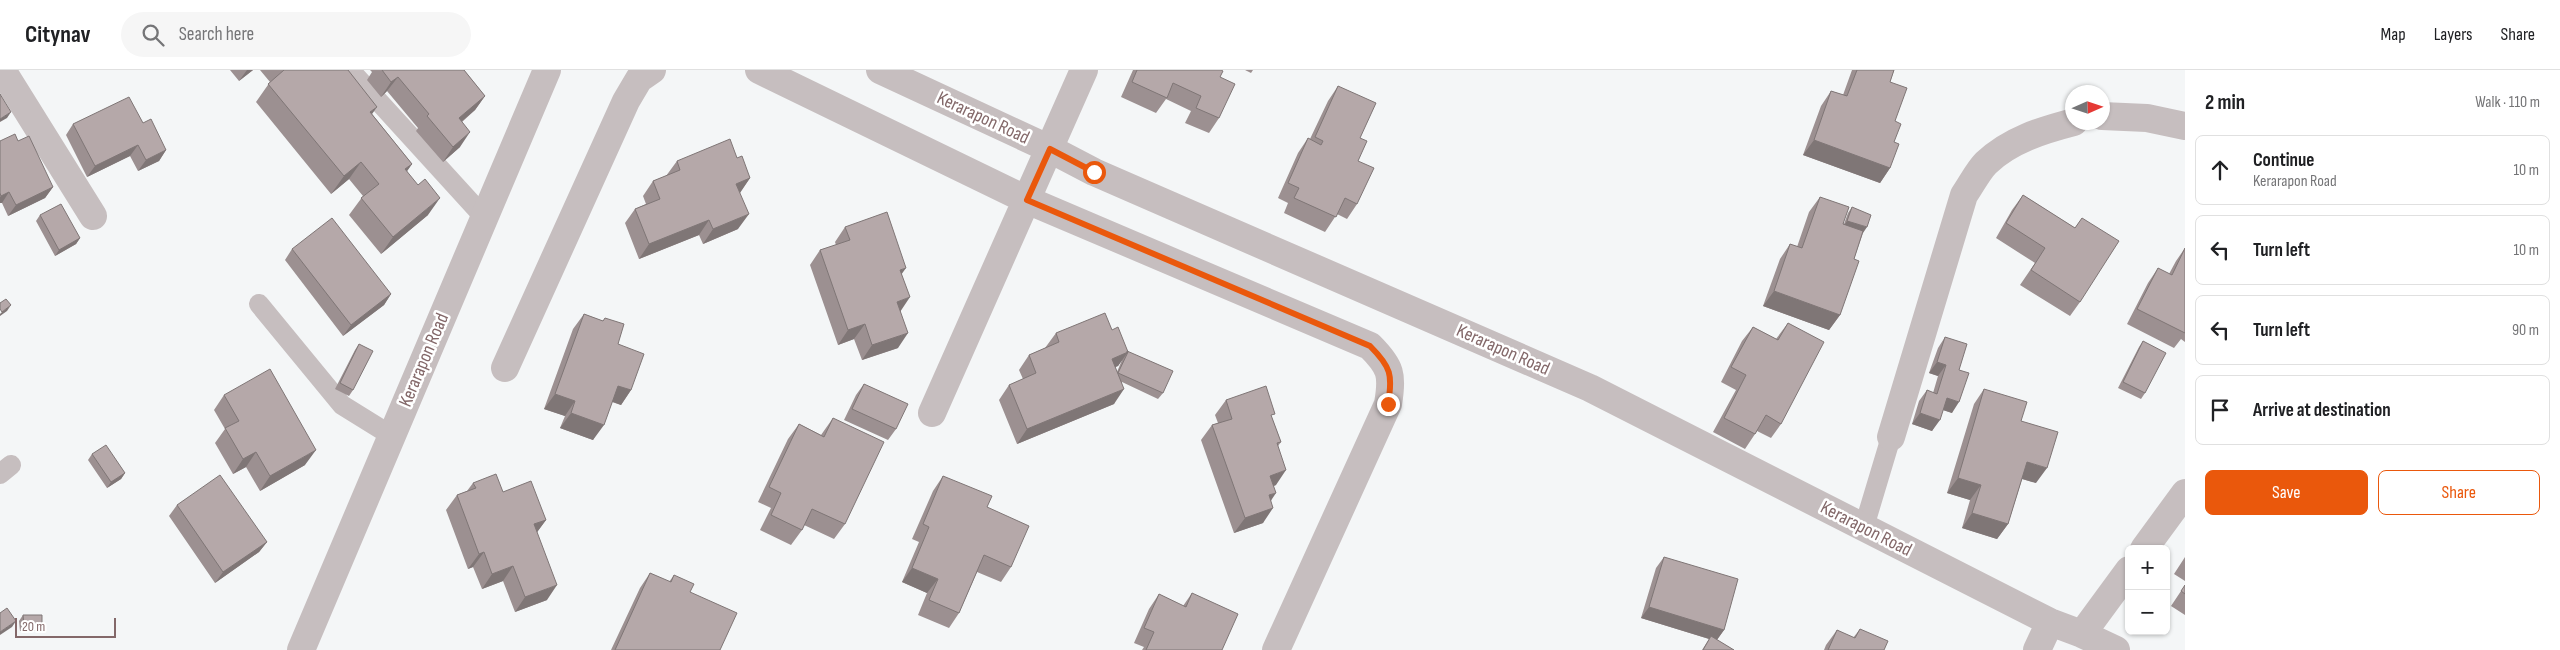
<!DOCTYPE html>
<html lang="en">
<head>
<meta charset="utf-8">
<style>
	body { margin:0; font-family:"Sofia Sans Condensed",sans-serif; background:#f6f6f6; color:#202124 }
	.controls { position:absolute; right:15px; bottom:15px; display:grid; overflow:hidden; border-radius:8px; box-shadow:0 1px 4px #0004 }
	.controls button { width:45px; height:45px; display:grid; place-items:center; padding:0; border:0; border-bottom:1px solid #e0e0e0; background:#fff; color:#202124; font:25px sans-serif }
	.compass { position:absolute; left:2065px; top:15px; width:45px; height:45px; border-radius:50%; background:#fff; box-shadow:0 1px 4px #0004; rotate:87deg }
	.scale { position:absolute; left:15px; bottom:12px; width:101px; box-sizing:border-box; padding-left:5px; border:2px solid #836869; border-top:0; font-size:14px; line-height:18px; white-space:nowrap; color:#836869; -webkit-text-stroke:4px #fff; paint-order:stroke }
	.stop { position:absolute; width:15px; height:15px; margin:-11px; border:4px solid #ea580c; border-radius:50%; background:#fff }
	.stop.end { background:#ea580c; border-color:#fff; box-shadow:0 1px 5px #0008 }
	.list { margin:0; padding:0; list-style:none }
	h2 { display:flex; justify-content:space-between; align-items:center; height:65px; margin:0; padding:0 20px; font-size:21px }
	h2 small { font-size:16px; font-weight:400; color:#757577 }
	.list li { display:grid; grid-template-columns:32px 1fr auto; gap:15px; align-items:center; box-sizing:border-box; height:70px; margin:0 10px 10px; padding:0 10px; border:1px solid #e0e0e0; border-radius:8px }
	.list b { display:block; font-size:19px; white-space:nowrap }
	.list p { margin:0; font-size:16px; white-space:nowrap; color:#757577 }
	.list em { font-size:16px; font-style:normal; color:#757577 }
	.actions { display:flex; gap:10px; padding:15px 20px }
	.actions a { flex:1; padding:11px 0; border:1px solid #ea580c; border-radius:8px; text-align:center; font-size:18px; color:#ea580c }
	.actions .main { background:#ea580c; color:#fff }
	.icon { flex:none; width:28px; height:28px; fill:none; stroke:currentColor; stroke-width:2; stroke-linecap:round; stroke-linejoin:round }
	.map { position:relative; flex:none; width:2185px; height:580px; overflow:hidden }
	header { display:flex; align-items:center; gap:30px; box-sizing:border-box; height:70px; padding:0 25px; background:#fff; border-bottom:1px solid #e0e0e0 }
	header strong { font-size:24px }
	nav { display:flex; gap:28px; margin-inline-start:auto; font-size:18px }
	.search { width:350px; height:45px; background:#f6f6f6; display:flex; align-items:center; gap:12px; box-sizing:border-box; padding:0 18px; border-radius:28px; color:#757577; font-size:19px }
	main { display:flex }
	aside { flex:1; background:#fff }
	.map>svg:first-child { display:block }
</style>
</head>
<body>
<header>
<strong>Citynav</strong>
<div class="search"><svg class="icon" aria-label="search" viewBox="0 0 24 24"><circle cx="10" cy="10" r="6"/><path d="M15 15l6 6"/></svg>Search here</div>
<nav><a>Map</a><a>Layers</a><a>Share</a></nav>
</header>
<main>
<div class="map">
<svg width="2185" height="580" viewBox="0 0 2185 580">
	<rect width="100%" height="100%" fill="#f4f6f7"/>
	<g fill="none" stroke-linecap="round" stroke-linejoin="round">
		<path stroke="#c6bebf" stroke-width="20" d="M350,0l134,147
			M259,234l83,101 50,31
			M0,404l11,-9
			M1864,457l27,-90"/>
		<path stroke="#c6bebf" stroke-width="28" d="M2,0l91,146
			M759,0l268,130 343,146c21,21 23,29 18,58l-112,246
			M880,0l170,79 44,23 496,216 460,234 32,12 34,16
			M2102,46l45,2 38,8
			M505,298l121,-267 13,-22 13,-9
			M932,343l152,-343
			M1891,367l73,-242c7,-10 14,-24 22,-32 24,-23 57,-33 88,-41
			M2144,479l41,-56
			M2082,564l47,-64
			M301,580l246,-580
			M2037,580l13,-28"/>
	</g>
	<path fill="#9c9091" fill-rule="evenodd" d="M230,0h23l-14,11z
		M260,0h88l24,44 40,50 -5,7 21,44 -47,39 -32,-39 14,-19 -14,-17 -18,15 -75,-92 14,-20z
		M370,0h94l21,26 -10,14 -13,12 -2,25 -17,15 -27,-31 2,-3 -31,-37 -6,6 -14,-17 5,-8z
		M1133,0h88l-1,7 -1,41 -10,15 -24,-10 6,-12 -25,-12 -10,14 -35,-16z
		M1245,0h8l-2,3z
		M1852,0h42l-4,12 5,39 -1,21 -4,26 -10,15 -77,-28 18,-49 10,-15 12,4z
		M1338,16l22,52 -2,23 -1,43 -10,15 -10,-5 -12,18 -41,-19 4,-10 -10,-5 20,-45 10,-15 2,1 18,-38z
		M143,53l23,27 -7,11 -21,10 -8,-15 -43,21 -21,-42 7,-11z
		M0,71h18l35,46 -8,11 -37,18 -6,-13h-2z
		M737,88l13,20 -10,14 -2,37 -35,15 -4,-9 -60,24 -14,-36 10,-14 11,-5 -3,-8 10,-15 13,-5 11,-15z
		M2023,125l52,33 7,-10 -2,84 -10,14 -50,-31 15,-22 -39,-25 16,-28z
		M1820,127l24,27 4,-11 4,-6 11,26 -9,26 -14,56 -11,15 -66,-24 17,-47 10,-15 7,3 12,-35z
		M40,145l40,23 -4,6 -21,12 -19,-35z
		M845,157l57,47 -1,37 -3,37 -36,12 -8,-21 -16,6 -28,-80 10,-15 16,-5 -1,-3z
		M2185,178v94l-4,-3 -7,9 -47,-24 21,-41 10,-15 11,6 7,-13z
		M292,179l99,45 -7,11 -41,31 -58,-76z
		M584,244l19,7 2,-3 13,26 13,46 -10,15 -9,-3 -19,38 -33,-12 5,-12 -21,-7 29,-80z
		M1788,253l-7,101 -10,14 -14,-7 -12,18 -32,-17 23,-42 -15,-8 21,-41 11,-14 23,12z
		M1112,260l16,21 35,42 -5,6 -36,-17 -8,22 -97,40 -18,-44 10,-15 14,-6 -4,-9 10,-15 16,-7 11,-15zM1122,290l-5,12 -2,-5 3,-1z
		M1945,267l14,33 -7,43 -9,-3 -11,21 -20,-7 7,-23 8,-11 6,3 5,-17 -9,-3 9,-25z
		M2143,271l2,52 -4,6 -23,-11 21,-41z
		M359,274l-6,46 -4,6 -14,-7 20,-39z
		M864,314l32,45 -8,11 -44,-20 12,-25z
		M1984,319l37,32 15,62 -14,-4 -14,45 -11,15 -35,-11 8,-28 -23,-7 27,-89z
		M224,325l81,70 -45,26 -14,-24 -13,7 -18,-31 10,-14 -11,-19z
		M1226,330l46,18 9,24 -3,4 -2,39 -2,1 -3,15 -8,22 -29,10 -33,-93 11,-15 6,-2 -3,-8z
		M833,348l12,106 -11,15 -30,-14 -2,5 -11,15 -31,-15 11,-22 -13,-6 30,-63 11,-15 22,11z
		M92,384l33,19 -4,6 -14,9 -19,-28z
		M943,406l44,31 24,60 -10,15 -24,-10 -18,41 -10,15 -31,-13 9,-22 -25,-11 17,-40 -7,-3 21,-48z
		M473,413l30,9 43,28 -9,12 10,68 -32,12 -12,-31 -21,8 -9,-22 -5,2 -22,-59 11,-15 10,-4z
		M177,435l90,37 -8,10 -44,31 -46,-67z
		M1664,487l60,73 -7,10 17,10h-32l7,-11 -68,-21 15,-50z
		M2185,487v24l-11,-7z
		M650,503l19,9 5,-7 16,17 30,58h-109l29,-62z
		M2185,515v30l-14,-9z
		M1192,523l30,57h-80l2,-3 -10,-4 15,-34 10,-15 24,12z
		M23,545l14,16h-17l-1,-10z
		M1860,559l24,21h-60l2,-5 11,-15 16,8z"/>
	<path fill="#7f7676" d="M247,0h6l-14,11z
		M398,7l-11,14 -6,6 10,-15z
		M485,26l-10,14 -27,23 11,-15z
		M377,37l-12,17 5,-12z
		M11,42l-4,6 -7,4v-3z
		M470,62l-10,15 -17,15 10,-15z
		M1814,70l76,28 -10,15 -77,-28z
		M138,75l-8,11 -43,21 8,-11z
		M166,80l-7,11 -21,10 8,-11z
		M361,92l-12,17 -18,15 13,-18z
		M412,94l-12,17 5,-12z
		M750,108l-10,15 -4,-9z
		M53,117l-8,11 -37,18 8,-11z
		M9,122l-7,11h-2v-6l1,-1z
		M440,128l-12,17 -47,39 12,-17z
		M749,144l-11,15 -35,15 10,-15z
		M709,150l-10,15 -60,24 10,-15z
		M1847,151l20,6 -4,6 -20,-6z
		M80,168l-4,6 -21,12 4,-6z
		M906,198l-10,14 4,-12z
		M1774,221l66,24 -11,15 -66,-24z
		M391,224l-7,11 -41,31 8,-11z
		M910,227l-10,15 -3,-10z
		M11,235l-4,6 -7,5v-2l2,-2z
		M865,254l-11,15 -16,6 10,-15z
		M908,263l-10,15 -36,12 10,-15z
		M1128,282l-10,14 -17,7 11,-14z
		M1937,292l9,3 -8,11 -9,-3z
		M618,316l13,4 -10,15 -13,-5z
		M1124,319l-10,15 -97,40 10,-15z
		M555,324l20,7 -10,15 -21,-7z
		M1947,328l12,4 -7,11 -12,-4z
		M571,343l33,12 -11,15 -33,-12z
		M1920,343l20,7 -8,11 -20,-7z
		M316,380l-11,15 -45,26 10,-15z
		M256,382l-10,15 -13,7 10,-15z
		M2027,392l20,6 -11,15 -20,-6z
		M1286,400l-10,15 -16,5 10,-14z
		M125,403l-4,6 -14,9 4,-6z
		M1958,408l23,7 -11,15 -23,-7z
		M1276,423l-10,15 3,-13z
		M1273,438l-10,15 -29,10 11,-15z
		M1972,443l36,11 -11,15 -35,-11z
		M546,450l-11,15 -1,-11z
		M267,472l-8,10 -44,31 8,-11z
		M484,482l-11,15 -5,2 11,-15z
		M513,496l-10,15 -21,8 10,-15z
		M912,498l26,11 -11,14 -25,-11z
		M557,515l-10,15 -32,12 10,-15z
		M1649,537l75,23 -8,11 -75,-23z
		M16,551l-4,6 -12,8v-3z
		M24,555h18l-5,6h-17z"/>
	<path fill="#b5a8a9" stroke="#7f7676" d="M284,0h64l29,37 -7,5 42,52 -7,5 13,16 7,-6 15,19 -47,39 -32,-39 18,-14 -18,-22 -17,14 -76,-92z
		M382,0h82l21,26 -26,22 11,14 -17,15 -26,-31 2,-2 -31,-37 -7,5z
		M1137,0h84l2,1 -3,6 15,7 -16,34 -23,-10 5,-12 -28,-13 -6,15 -35,-16z
		M1857,0h37l-4,12 17,6 -12,33 6,3 -7,18 5,2 -9,24 -76,-28 17,-49 16,5z
		M1338,16l38,17 -16,35 7,3 -9,20 16,7 -17,36 -12,-6 -9,19 -42,-19 5,-10 -11,-5 20,-45 13,7 2,-4 -8,-4z
		M0,24l11,18 -11,7z
		M129,27l14,26 8,-4 15,31 -20,10 -8,-15 -43,21 -22,-42z
		M15,64l3,7 11,-5 24,51 -37,18 -7,-13 -8,4 -1,-3v-52z
		M730,69l7,19 5,-2 8,22 -14,6 13,30 -36,15 -4,-9 -60,24 -14,-35 25,-10 -7,-18 27,-11 -3,-9z
		M2023,125l52,33 7,-10 37,23 -39,61 -49,-32 14,-22 -39,-25z
		M1820,127l29,10 -6,17 20,7 -9,28 5,2 -19,54 -66,-24 16,-47 12,4z
		M61,134l19,34 -21,12 -19,-35z
		M1852,137l19,8 -4,12 -20,-6z
		M887,142l19,56 -6,2 10,27 -13,5 11,31 -36,12 -7,-21 -17,6 -28,-80 30,-10 -5,-13z
		M332,148l59,76 -40,31 -59,-76z
		M2185,178v85l-48,-24 21,-41 14,7z
		M6,229l5,6 -9,7 -2,-3v-6z
		M1105,243l7,17 6,-3 10,25 -16,7 12,30 -97,40 -18,-44 27,-12 -7,-18 30,-13 -3,-9z
		M584,244l19,7 2,-3 19,6 -6,20 26,10 -13,36 -13,-4 -14,39 -33,-12 4,-12 -20,-7z
		M1788,253l36,19 -43,82 -15,-9 -11,19 -31,-16 22,-43 -15,-8 22,-40 25,13z
		M1945,267l22,7 -8,26 10,3 -10,29 -12,-4 -7,22 -20,-7 7,-23 10,4 9,-29 -9,-3z
		M2143,271l23,12 -21,40 -22,-11z
		M359,274l14,7 -20,39 -13,-7z
		M1127,281l46,20 -10,22 -45,-20 10,-21h-1z
		M270,299l46,81 -46,26 -14,-24 -13,7 -18,-31 14,-7 -15,-26z
		M864,314l44,20 -12,25 -44,-20z
		M1266,316l9,28 -4,1 10,27 -4,1 9,27 -16,6 6,17 -7,2 4,13 -28,10 -33,-93 20,-6 -6,-19z
		M1984,319l43,13 -6,19 37,11 -11,36 -20,-6 -19,62 -36,-11 9,-28 -23,-7z
		M833,348l51,24 -39,82 -33,-15 -10,21 -31,-15 10,-22 -12,-6 30,-63 25,13z
		M106,375l19,28 -14,9 -19,-28z
		M496,404l7,18 28,-11 15,39 -12,4 23,61 -32,12 -12,-31 -21,8 -8,-22 -5,2 -22,-59 19,-7 -3,-5z
		M220,405l47,67 -44,30 -46,-67z
		M943,406l49,20 -5,11 42,19 -18,41 -27,-12 -25,58 -30,-13 9,-21 -26,-11 17,-41 -6,-3z
		M1664,487l74,22 -14,51 -75,-23z
		M650,503l21,9 3,-7 20,9 -4,8 47,21 -17,37h-105z
		M2185,515v9l-4,-3z
		M1192,523l46,21 -16,36h-76l8,-18 -10,-4 15,-34 27,13z
		M7,538l9,13 -16,11v-19z
		M23,545h19v10h-18z
		M1860,559l28,12 -4,9h-56l9,-20 18,8z
		M1711,566l23,14h-31z"/>
	<g fill="none" stroke-linecap="round" stroke-linejoin="round">
		<path stroke="#ea580c" stroke-width="6" d="M1094,102l-44,-23 -23,51 343,146c21,21 23,29 18,58"/>
	</g>
	<g text-anchor="middle" dominant-baseline="central" stroke-width="5" stroke-linejoin="round" paint-order="stroke">
		<g font-size="19" fill="#836869" stroke="#fff">
			<text transform="translate(983 48) rotate(25)">Kerarapon Road</text>
			<text transform="translate(1503 280) rotate(24)">Kerarapon Road</text>
			<text transform="translate(424 290) rotate(-67)">Kerarapon Road</text>
			<text transform="translate(1866 459) rotate(27)">Kerarapon Road</text>
		</g>
	</g>
</svg>
<div class="controls">
<button>+</button>
<button>−</button>
</div>
<svg class="compass" viewBox="-18 -18 36 36"><path d="M0-13l5 13h-10z" fill="#e53935"/><path d="M0 13l5-13h-10z" fill="#757577"/></svg>
<div class="scale">20 m</div>
<div class="stop" style="left:1094px;top:102px"></div>
<div class="stop end" style="left:1388px;top:334px"></div>
</div>
<aside>
<h2>2 min<small>Walk · 110 m</small></h2>
<ul class="list">
<li><svg class="icon" aria-label="ahead" viewBox="0 0 24 24"><path d="M12 20V5M6 11l6-6 6 6"/></svg><div><b>Continue</b><p>Kerarapon Road</p></div><em>10 m</em></li>
<li><svg class="icon" aria-label="left" viewBox="0 0 24 24"><path d="M17 20v-9H6M10 6l-5 5 5 5"/></svg><div><b>Turn left</b></div><em>10 m</em></li>
<li><svg class="icon" aria-label="left" viewBox="0 0 24 24"><path d="M17 20v-9H6M10 6l-5 5 5 5"/></svg><div><b>Turn left</b></div><em>90 m</em></li>
<li><svg class="icon" aria-label="arrive" viewBox="0 0 24 24"><path d="M6 21V4h12l-3 4 3 4H6"/></svg><div><b>Arrive at destination</b></div></li>
</ul>
<div class="actions"><a class="main">Save</a><a>Share</a></div>
</aside>
</main>
</body>
</html>
